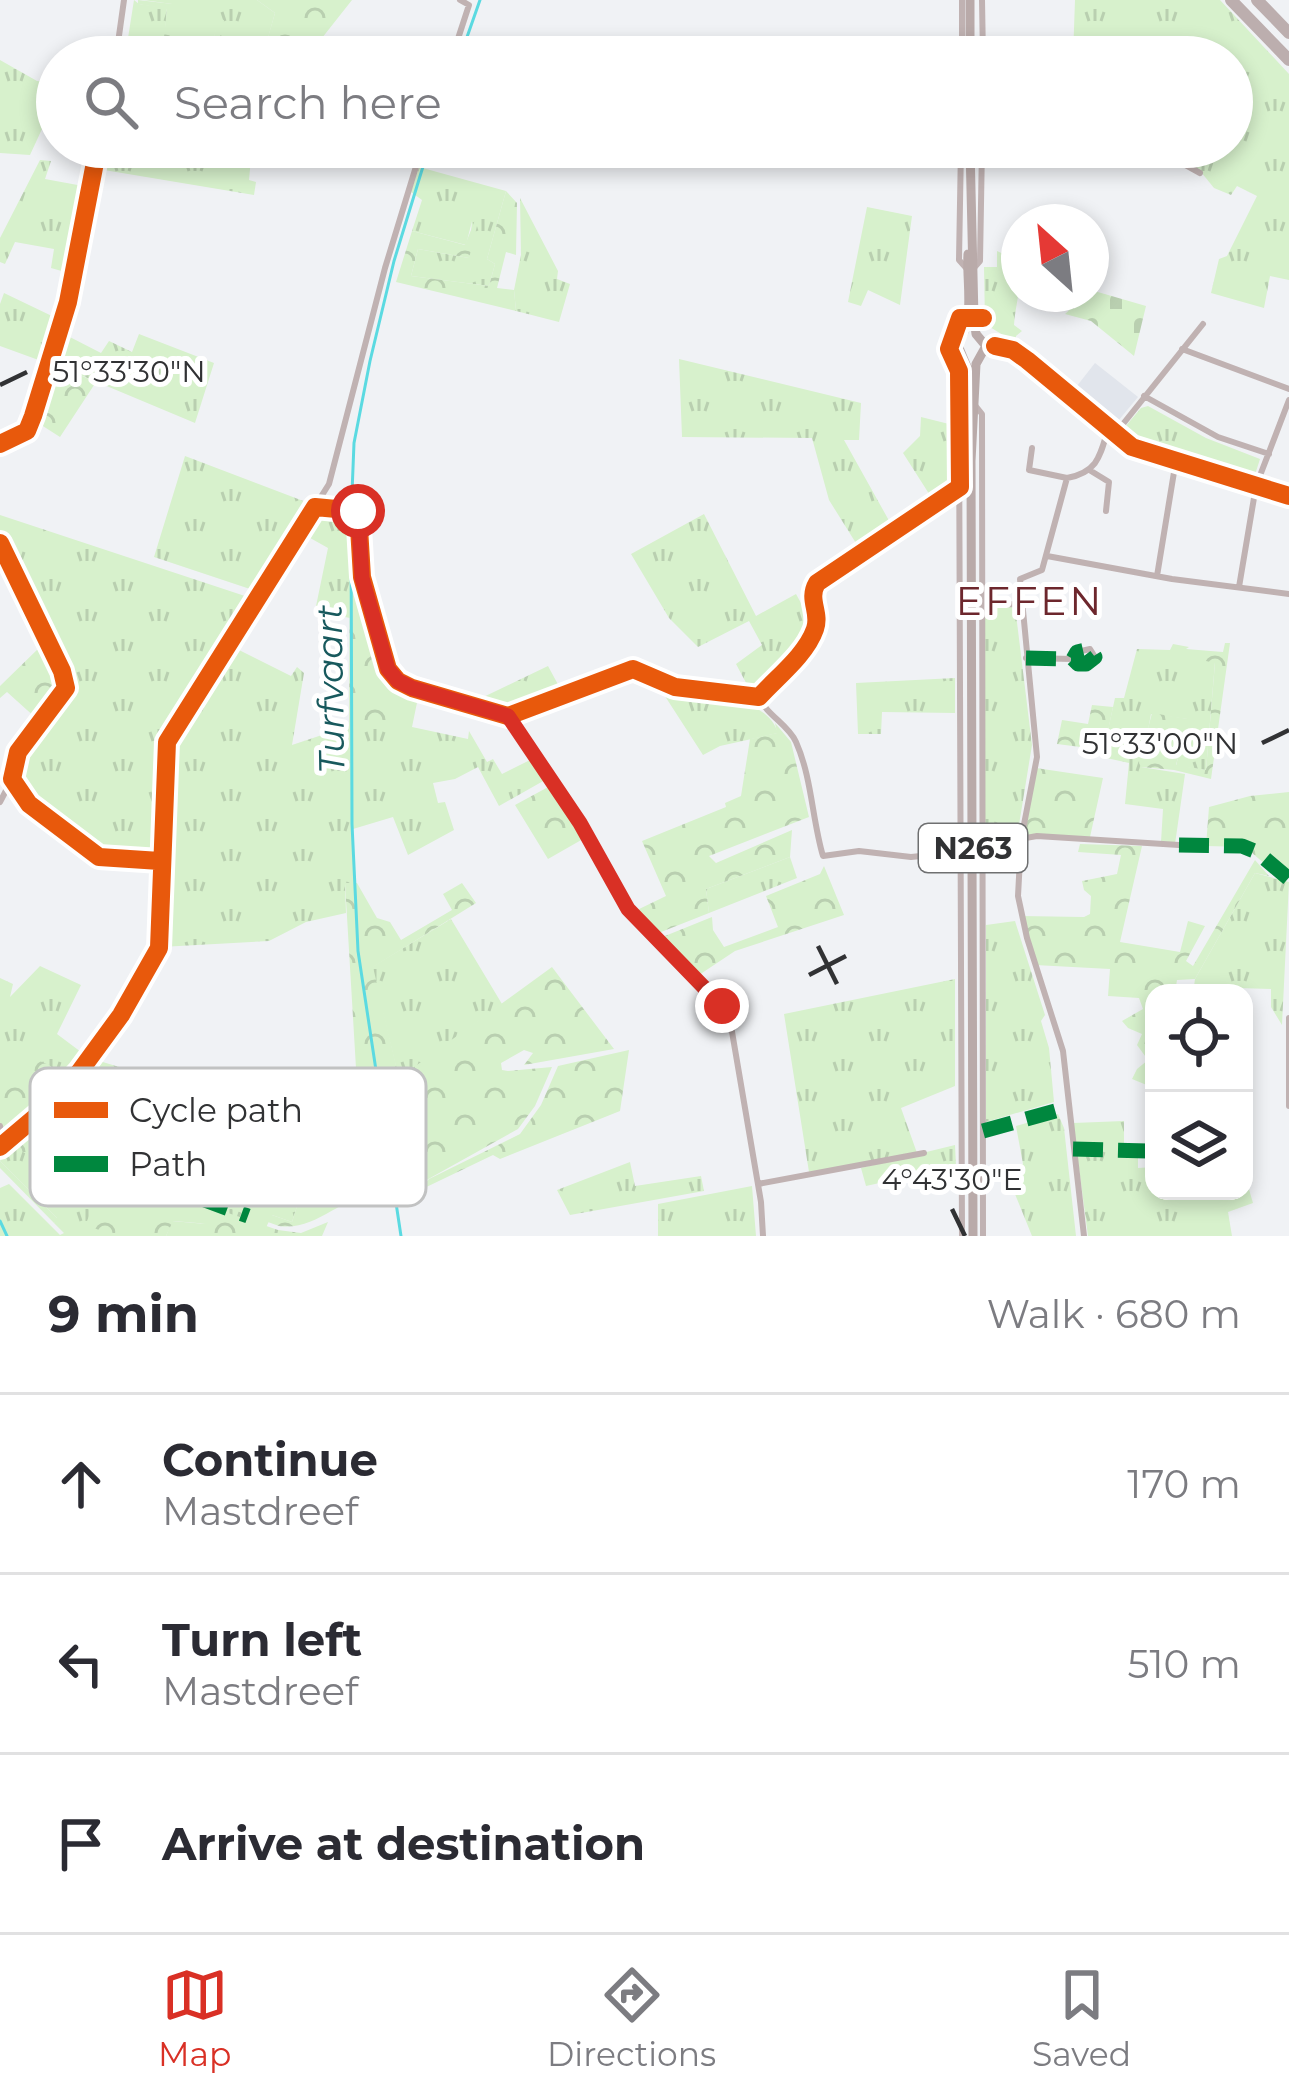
<!DOCTYPE html>
<html lang="en">
<head>
<meta charset="utf-8">
<style>
	body { margin:0; font-family:Montserrat,sans-serif; background:#f2f2f3; color:#2b2b33 }
	.controls { position:absolute; right:36px; bottom:36px; display:grid; overflow:hidden; border-radius:24px; box-shadow:0 6px 18px #0003 }
	.controls button { width:108px; height:108px; display:grid; place-items:center; padding:0; border:0; border-bottom:3px solid #e1e1e2; background:#fff; color:#2b2b33; font:60px sans-serif }
	.compass { position:absolute; left:1001px; top:204px; width:108px; height:108px; border-radius:50%; background:#fff; box-shadow:0 6px 18px #0003; rotate:333deg }
	.stop { position:absolute; width:36px; height:36px; margin:-27px; border:9px solid #d93025; border-radius:50%; background:#fff }
	.stop.end { background:#d93025; border-color:#fff; box-shadow:0 3px 12px #0008 }
	.list { margin:0; padding:0; list-style:none }
	h2 { display:flex; justify-content:space-between; align-items:center; height:156px; margin:0; padding:0 48px; font-size:51px }
	h2 small { font-size:39px; font-weight:400; color:#7c7c81 }
	.list li { display:grid; grid-template-columns:78px 1fr auto; gap:36px; align-items:center; box-sizing:border-box; height:180px; padding:0 48px; border-top:3px solid #e1e1e2 }
	.list b { display:block; font-size:45px; white-space:nowrap }
	.list p { margin:0; font-size:39px; white-space:nowrap; color:#7c7c81 }
	.list em { font-size:39px; font-style:normal; color:#7c7c81 }
	.icon { flex:none; width:66px; height:66px; fill:none; stroke:currentColor; stroke-width:2; stroke-linecap:round; stroke-linejoin:round }
	.map { position:relative; flex:none; width:1289px; height:1236px; overflow:hidden }
	.search { position:absolute; background:#fff; box-shadow:0 6px 18px #0003; left:36px; right:36px; top:36px; height:132px; display:flex; align-items:center; gap:30px; box-sizing:border-box; padding:0 42px; border-radius:66px; color:#7c7c81; font-size:45px }
	.sheet { height:696px; background:#fff }
	nav { display:flex; justify-content:space-around; align-items:center; box-sizing:border-box; height:168px; border-top:3px solid #e1e1e2; background:#fff; font-size:33px; color:#7c7c81 }
	nav a { display:grid; justify-items:center; gap:6px }
	nav .on { color:#d93025 }
	.map>svg:first-child { display:block }
</style>
</head>
<body>
<div class="map">
<svg width="1289" height="1236" viewBox="0 0 1289 1236">
	<defs>
		<pattern id="grass-tufts" width="24" height="20" patternUnits="userSpaceOnUse" patternTransform="scale(3)"><rect width="24" height="20" fill="#d7f1cc"/><path d="M3 7l-1-3M5 7V3M7 7l1-3M15 17l-1-3M17 17v-4M19 17l1-3" fill="none" stroke="#b9cfb0"/></pattern>
		<pattern id="forest-crowns" width="20" height="18" patternUnits="userSpaceOnUse" patternTransform="scale(3)"><rect width="20" height="18" fill="#d7f1cc"/><path d="M2 6a3 3 0 1 1 6 0M12 15a3 3 0 1 1 6 0" fill="none" stroke="#b9cfb0"/></pattern>
		<pattern id="cemetery-stones" width="16" height="16" patternUnits="userSpaceOnUse" patternTransform="scale(3)"><rect width="16" height="16" fill="#d7f1cc"/><path d="M2 7V4a2 2 0 0 1 4 0v3zM10 15v-3a2 2 0 0 1 4 0v3z" fill="#b9cfb0"/></pattern>
	</defs>
	<rect width="100%" height="100%" fill="#f0f2f5"/>
	<path fill="#e1e5ec" d="M1095,363l43,34 -20,24 -7,1 -38,-31z"/>
	<path fill="url(#grass-tufts)" d="M134,0l5,4 28,4 -3,38 130,11h-169z
		M143,0h114l18,13 -9,32 -45,-8 -2,-18 -7,26 -43,-3 3,-38z
		M1075,0h145l69,74v206l-19,-4 -6,32 -53,-15 8,-34 8,-3 30,-60 -20,-10 -6,9 -17,-7 -13,-16 -44,-25h75v-90h-159z
		M0,60l37,21 18,2 -13,46 -12,26 -30,-2z
		M102,147h150l-3,33 7,2 -2,13 -156,-26z
		M40,160l11,1 -6,18 38,7 -18,86 -14,-4 3,-19 -39,-7 -10,22 -5,-2v-24z
		M419,167l87,24 -19,68 8,5 -6,22 -78,-10 7,-27 51,9 3,-37 -6,24 -54,-14 10,-31 -11,-8z
		M520,198l38,73 -1,8 13,5 -11,38 -43,-11 -2,-21 7,-35z
		M867,207l45,9 -12,89 -32,-15 -7,16 -13,-4z
		M997,251l11,5v27l11,1c0,13 -4,25 -5,41l8,6 -6,5v7l-31,-19 -1,-57h13z
		M4,293l50,24 -10,45 -44,-16v-42z
		M64,334l37,19 8,-12 23,11 7,-18 75,29 -19,60 -141,-59z
		M679,359l182,44 -2,37h-15l48,86 -33,22 -30,-48 -17,-62 -130,-1z
		M1148,406l58,32 54,21 -7,22 -118,-38 -16,-9 22,-26z
		M921,417l32,8 1,61 -21,14 -30,-47 17,-17z
		M185,456l121,46 -3,15 -47,74 -102,-34z
		M323,512l27,2v104l-35,-7 13,-63 -25,-14z
		M704,514l52,102 40,-22 16,29 -4,10 -56,61 -16,-30 26,-19 -13,-24 -51,26 -29,-29 -38,-64z
		M0,515l251,83 -88,134 -11,126 -56,-5 -65,-56 -14,-22 1,-16 55,-69 -73,-150z
		M1015,606l17,139 -15,92 -32,3v-233z
		M1173,644l16,3 -3,2 29,13 -9,108 -30,-4 11,-47 -36,-5 -10,53 44,7 -10,70 -14,-2 2,-33 -38,-5 4,-41 -27,-6 13,-59h9l13,-49 33,1z
		M231,646l60,30 6,-9 7,6 -12,72 57,-19 63,1 56,12 1,-8 18,31 6,-3 9,15 30,-15 13,21 -46,26 -21,-39 -23,12 -22,4 5,20 7,-1 9,28 -46,25 -15,-38 -40,12 1,55h-9l1,29 -40,9 -37,19 -108,6 4,-16 -2,-69 8,-120z
		M548,666l13,24 -53,21 -35,-9z
		M955,678v35l-73,-1 -1,22h-23l-2,-51z
		M661,690c34,9 104,1 117,43l-58,13 -17,9z
		M790,857l7,21 -88,35 -3,-24z
		M1255,873l34,9 -7,143 -11,-18v-18l-33,-1 -1,5h-44l2,-14z
		M451,919l51,85 -103,75 -27,-112z
		M1015,921l30,94 -4,6 8,27 5,54 -68,20v-197z
		M40,966l41,19 -24,49 28,21 -25,43 33,-39 85,26 -51,76 6,2 21,-28 16,-3 22,12 13,-37 127,-10 -40,125 -20,-7 -10,21h-96l6,-15 34,3 -37,-7 -7,19h-162v-48l9,-4 51,51 4,-2 -10,-10 3,-5 -57,-57 14,-12 -9,-5 -5,-20v-146l13,6 -3,13z
		M955,979v107l-54,22 16,45 -108,19 -25,-158z
		M1058,1114l6,14 12,108h-44l-26,-64 17,-8 -7,-38z
		M1124,1121v30l14,1v16l16,-1v24h90v-19l9,31 -25,9 4,24h-144l-15,-113z
		M955,1145l1,21 -90,20 -5,-18z
		M630,1162l5,24 66,-10 3,15 -134,24 -13,-25z
		M752,1186l4,50h-98v-32z"/>
	<path fill="url(#forest-crowns)" d="M138,0l35,4 -3,37 42,4 6,-26 6,1 -3,17 45,7 9,-31 -18,-13h95l-45,57 -144,-11 4,-37 -29,-5z
		M506,191l11,12 -1,52 -10,-3 -9,36 17,2 2,21 -120,-29 16,-51 53,14 10,-25 3,2 -9,36 -51,-9 -7,27 78,10 6,-22 -8,-5z
		M54,364l42,18 -36,55 -25,-16z
		M350,514l7,61 28,93 12,17 22,8 -7,34 -63,1z
		M1225,643h5l-19,136 -37,-9 -33,-3 -2,-4 13,-50 36,6 -12,46 30,5 9,-107 -27,-6 -2,-8 37,3z
		M41,646l16,44 -20,29 -30,-27 -7,6v-12z
		M1092,705l21,2 -9,43 -47,-6 5,-24 26,4z
		M775,723l16,19 18,75 -100,39 7,7 76,-33 -2,27 -84,32 3,24 -53,21 -21,-23 31,-15 -24,-55 84,-34 -1,-4 16,-7 9,-57 27,-6z
		M1036,768l67,10 -13,59 -66,-1z
		M550,786l33,53 -35,20 -33,-54z
		M1289,792v84l-17,-6 -27,-23 -39,-1 3,-39 41,-11z
		M1080,844l62,2 -22,96 60,10 8,-31 17,5 -19,35 7,5 62,-106 14,16 -14,-3 -60,106 -18,1 -2,13h-21v95l-22,-9 5,-10 11,-9 -11,-15 5,-11 -14,-6 -6,-7 21,-12 -4,-11 -31,-2 2,-27 -75,-4 -14,-49 63,1 6,-3 1,-18 -7,-6 -2,-9 35,-7 4,-19 -43,-3z
		M824,866l20,49 -109,36 -36,24 -39,-37 52,-21 1,13 11,17 54,-20 -12,-31 54,-22z
		M345,883h12l20,35 13,4 11,18 51,-30 -9,-16 19,-11 14,20 -103,64 26,111 153,-111 62,82 -90,16 9,-12 -9,-3 -23,13 1,7 6,1 44,-4 -17,39 -17,23 -104,58 5,2 10,-10 91,-45 21,-29 17,-39 71,-16 -9,61 -120,48 -7,-4 -77,37 -14,-4 -9,4 2,12c-39,-30 -70,29 -116,22l-152,-54 4,-6 161,56 39,-125 -126,10 -25,-12 -18,26 -6,-4 22,-32 31,15 148,-15z
		M0,1044l70,30 -66,67 -4,-12z
		M48,1112l69,62 18,7 -21,55 -20,-8 -4,8h-9l10,-25c-14,-9 -17,-16 -27,-28 -10,-15 -33,-26 -48,-35l-16,13 58,58 -4,4 -54,-55v-15z
		M140,1183l138,47 23,3 27,-11 -6,14h-118l5,-12 -36,-3 -7,15h-47z"/>
	<path fill="url(#cemetery-stones)" d="M1091,290l55,16 -12,50 -43,-35 -26,-7z"/>
	<g fill="none" stroke-linecap="round" stroke-linejoin="round">
		<path stroke="#5bdae1" stroke-width="3" d="M460,57l20,-57
			M0,1221l7,15
			M401,1236l-43,-285 -6,-127 -1,-306 3,-75 16,-82 24,-100 35,-114"/>
		<path stroke="#c0b2b2" stroke-width="6" d="M982,0l1,57
			M116,57l8,-57
			M452,57l17,-52 -9,-5
			M962,57v-57
			M961,147l-2,113 8,9h6l7,-8 2,-114
			M1153,147l47,26
			M987,346l26,4 14,10 105,87 157,49
			M1182,349l107,40
			M1144,396l74,41 51,17
			M1115,434l88,-110
			M0,444l27,-13 6,-15 35,-114 30,-155
			M1032,448l-3,22 38,8
			M1091,471l18,11 -3,29
			M315,507l43,4 4,66 26,92 10,12 110,35 72,107 47,86 95,97 8,14 31,182 2,34
			M0,543l62,128 4,17 -48,64 -6,27 17,25 70,53 61,4
			M1047,556l125,23 117,15
			M1157,576l19,-116
			M1239,587l17,-101 33,-86
			M983,605l36,-1
			M1026,658l47,1 5,5h8l9,-7 -5,-8 -13,3 -4,7
			M759,697c8,19 29,27 37,45 16,36 16,77 27,114l36,-5 52,6 49,-5
			M508,716l125,-47 42,18 84,10c18,-20 47,-42 56,-68 6,-17 -8,-29 2,-46l141,-95
			M0,802l12,-23
			M981,846l56,-10 142,9
			M1289,1018v88
			M0,1126l4,18
			M0,1147l46,-39 34,-37 41,-56 38,-67 8,-206 162,-258 56,-216 37,-121
			M758,1184l166,-31
			M962,1236l-3,-822 8,-10h7l8,10 1,822
			M1084,1236l-21,-185 -36,-113 -9,-42 3,-56 16,-83 -17,-178 22,-9 25,-92c31,-6 33,-22 41,-49"/>
		<path stroke="#b9aaa9" stroke-width="9" d="M970,0v57
			M970,147l4,171 2,16 10,12 -10,18 -5,97 2,775
			M968,254c-2,27 8,69 -11,89l10,24 1,49"/>
		<path stroke="#bcaeae" stroke-width="12" d="M1231,0l58,60
			M1257,0l32,33"/>
		<path stroke="#00873e" stroke-width="15" stroke-dasharray="30 15" stroke-linecap="butt" d="M1026,658l47,1 5,5h8l9,-7 -5,-8 -13,3 -4,7
			M1179,845l63,1 15,6 32,27
			M46,1108l78,62 124,46
			M983,1131l83,-23
			M1073,1149l78,2"/>
		<defs>
			<path id="cycleway" d="M995,346l18,4 14,10 105,87 157,49
				M0,444l27,-13 6,-15 35,-114 30,-155
				M0,543l62,128 4,17 -48,64 -6,27 17,25 70,53 61,4
				M0,1147l46,-39 34,-37 41,-56 38,-67 8,-206 148,-235 43,4 4,66 26,92 10,12 14,7 96,28 125,-47 42,18 84,10c18,-20 47,-42 56,-68 6,-17 -8,-29 2,-46l143,-96 -1,-116 -10,-22 11,-31h23"/>
		</defs>
		<use href="#cycleway" stroke="#fff" stroke-width="26"/>
		<use href="#cycleway" stroke="#e8590c" stroke-width="18"/>
	</g>
	<g fill="none" stroke-linecap="round" stroke-linejoin="round">
		<path stroke="#d93025" stroke-width="15" d="M358,511l4,67 26,91 10,12 14,7 96,28 72,107 48,86 94,97"/>
	</g>
	<path fill="none" stroke="#313234" stroke-width="4.5" d="M0,385l27,-13M1262,743l27,-13M818,946l19,38M809,975l37,-19M952,1209l13,27"/>
	<g text-anchor="middle" dominant-baseline="central" stroke-width="10" stroke-linejoin="round" paint-order="stroke">
		<rect fill="#fff" stroke="#6f7071" stroke-width="3" x="919" y="824" width="108" height="48" rx="9"/>
		<g font-size="30" font-weight="bold" fill="#313234">
			<text x="973" y="848">N263</text>
		</g>
		<g font-size="36" font-style="italic" fill="#18595d" stroke="#fff">
			<text transform="translate(330 689) rotate(-91)">Turfvaart</text>
		</g>
		<g font-size="39" letter-spacing="3" fill="#6d272d" stroke="#fff">
			<text x="1030" y="601">EFFEN</text>
		</g>
	</g>
	<rect x="30" y="1068" width="396" height="138" rx="18" fill="#fff" stroke="#c1c2c2" stroke-width="3"/>
	<rect x="54" y="1102" width="54" height="16" fill="#e8590c"/>
	<rect x="54" y="1156" width="54" height="16" fill="#00873e"/>
	<g font-size="33" fill="#313234">
		<text x="129" y="1122">Cycle path</text>
		<text x="129" y="1176">Path</text>
	</g>
	<g font-size="30" text-anchor="middle" fill="#313234" stroke="#fff" stroke-width="10" stroke-linejoin="round" paint-order="stroke">
		<text x="129" y="382">51°33'30"N</text>
		<text x="1160" y="754">51°33'00"N</text>
		<text x="952" y="1190">4°43'30"E</text>
	</g>
</svg>
<div class="controls">
<button><svg class="icon" aria-label="locate" viewBox="0 0 24 24"><circle cx="12" cy="12" r="6"/><path d="M12 2v4M12 18v4M2 12h4M18 12h4"/></svg></button>
<button><svg class="icon" aria-label="layers" viewBox="0 0 24 24"><path d="M12 4l9 5-9 5-9-5zM3 14l9 5 9-5"/></svg></button>
</div>
<svg class="compass" viewBox="-18 -18 36 36"><path d="M0-13l5 13h-10z" fill="#e53935"/><path d="M0 13l5-13h-10z" fill="#7c7c81"/></svg>
<div class="stop" style="left:358px;top:511px"></div>
<div class="stop end" style="left:722px;top:1006px"></div>
<div class="search"><svg class="icon" aria-label="search" viewBox="0 0 24 24"><circle cx="10" cy="10" r="6"/><path d="M15 15l6 6"/></svg>Search here</div>
</div>
<section class="sheet">
<h2>9 min<small>Walk · 680 m</small></h2>
<ul class="list">
<li><svg class="icon" aria-label="ahead" viewBox="0 0 24 24"><path d="M12 20V5M6 11l6-6 6 6"/></svg><div><b>Continue</b><p>Mastdreef</p></div><em>170 m</em></li>
<li><svg class="icon" aria-label="left" viewBox="0 0 24 24"><path d="M17 20v-9H6M10 6l-5 5 5 5"/></svg><div><b>Turn left</b><p>Mastdreef</p></div><em>510 m</em></li>
<li><svg class="icon" aria-label="arrive" viewBox="0 0 24 24"><path d="M6 21V4h12l-3 4 3 4H6"/></svg><div><b>Arrive at destination</b></div></li>
</ul>
</section>
<nav>
<a class="on"><svg class="icon" aria-label="map" viewBox="0 0 24 24"><path d="M3 6l6-2 6 2 6-2v14l-6 2-6-2-6 2zM9 4v14M15 6v14"/></svg>Map</a>
<a><svg class="icon" aria-label="directions" viewBox="0 0 24 24"><path d="M12 3l9 9-9 9-9-9zM9 14v-3h6M13 9l2 2-2 2"/></svg>Directions</a>
<a><svg class="icon" aria-label="saved" viewBox="0 0 24 24"><path d="M7 4h10v16l-5-4-5 4z"/></svg>Saved</a>
</nav>
</body>
</html>
